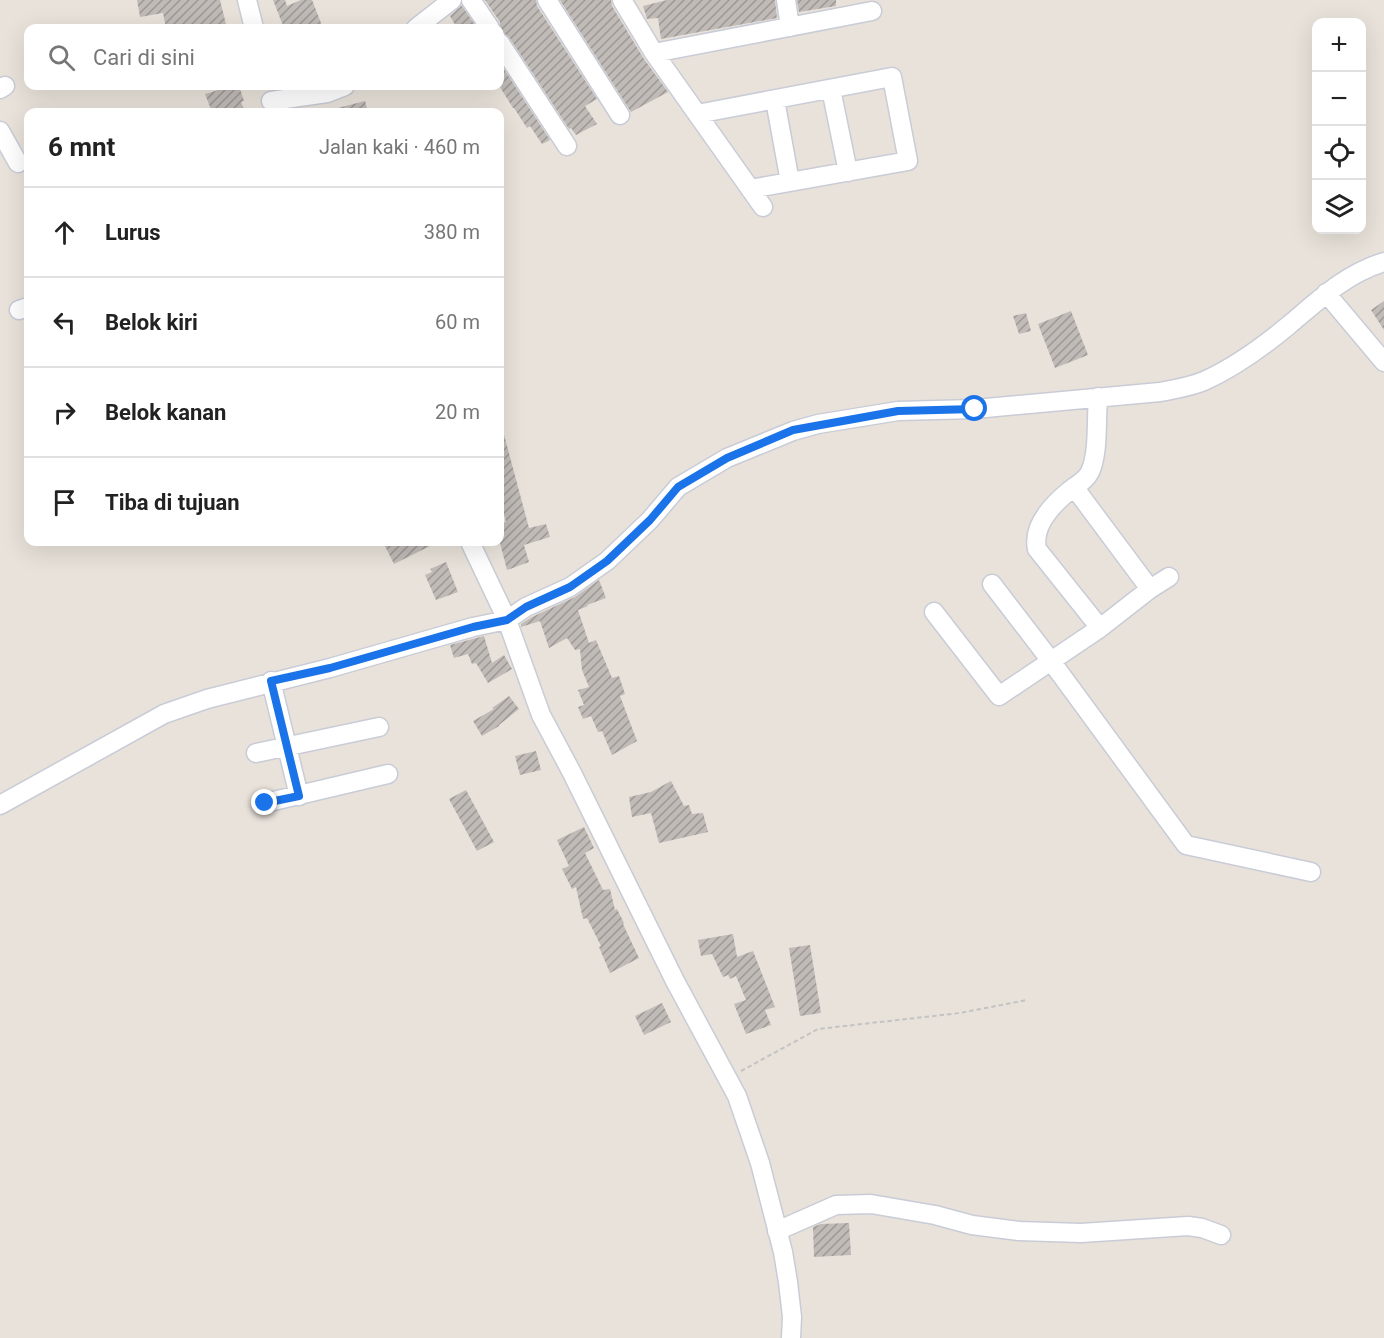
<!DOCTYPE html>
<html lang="id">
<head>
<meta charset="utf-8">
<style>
	body { margin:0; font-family:Roboto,sans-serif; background:#f6f6f6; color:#222 }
	.controls { position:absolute; right:18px; top:18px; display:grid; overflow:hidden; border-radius:12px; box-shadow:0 6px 24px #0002 }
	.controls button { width:54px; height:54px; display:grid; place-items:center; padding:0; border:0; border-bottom:2px solid #e0e0e0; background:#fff; color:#222; font:30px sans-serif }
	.stop { position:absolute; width:18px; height:18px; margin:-14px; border:4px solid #1a73e8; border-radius:50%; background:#fff }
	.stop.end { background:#1a73e8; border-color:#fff; box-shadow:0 2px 6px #0008 }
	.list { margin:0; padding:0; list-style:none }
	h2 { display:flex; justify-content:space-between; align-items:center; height:78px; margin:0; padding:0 24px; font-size:26px }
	h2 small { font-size:20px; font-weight:400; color:#767676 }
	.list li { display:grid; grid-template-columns:39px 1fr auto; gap:18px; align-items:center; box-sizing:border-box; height:90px; padding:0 24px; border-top:2px solid #e0e0e0 }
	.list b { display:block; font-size:22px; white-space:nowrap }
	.list em { font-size:20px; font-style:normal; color:#767676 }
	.icon { flex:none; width:33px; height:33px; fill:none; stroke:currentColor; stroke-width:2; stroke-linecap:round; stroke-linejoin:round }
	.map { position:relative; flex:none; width:1384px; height:1338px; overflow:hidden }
	.search { position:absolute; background:#fff; box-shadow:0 6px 24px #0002; left:24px; top:24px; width:480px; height:66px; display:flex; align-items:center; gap:15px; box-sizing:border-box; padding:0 21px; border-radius:12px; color:#767676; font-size:22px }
	.panel { position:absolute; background:#fff; box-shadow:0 6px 24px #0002; left:24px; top:108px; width:480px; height:438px; border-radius:12px }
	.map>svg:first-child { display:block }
</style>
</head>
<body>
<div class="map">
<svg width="1384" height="1338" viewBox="0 0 1384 1338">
	<defs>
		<pattern id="building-hatch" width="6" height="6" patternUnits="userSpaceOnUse" patternTransform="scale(1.5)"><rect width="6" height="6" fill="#c0bbb7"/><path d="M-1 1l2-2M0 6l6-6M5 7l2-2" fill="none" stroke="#9c9895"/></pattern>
	</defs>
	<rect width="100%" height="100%" fill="#e8e2da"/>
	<path fill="url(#building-hatch)" d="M137,0h83l7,28h-61l-3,-15 -23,4z
		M273,0h12l2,6 14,-6h11l11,28h-39z
		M485,0h51l1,6 60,93 -12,7 12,18 -21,11 -5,-7 -2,1 -60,-92 -9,-5v-10z
		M560,0h51l1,6 32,53 24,33 -37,20z
		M667,0h108l2,18 -116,21 -3,-21 -11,1 -4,-13z
		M797,0h39v6l-37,6z
		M461,6h1l15,22h-20l-7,-12z
		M500,63l50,77 -8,4 -12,-18 -3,2 -13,-20h-1l-13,-21z
		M232,86h7l5,15 -3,1 4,10h-33l-7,-18z
		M365,101l3,11h-34v-3z
		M1384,301v29l-13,-20z
		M1071,311l17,44 -33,13 -17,-44z
		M1026,313l5,18 -12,3 -6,-18z
		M500,431h3l26,97 17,-4 4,13 -26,8 5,17 -22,8 -7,-27v-19l6,-2 -6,-22z
		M383,542h55l-44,22z
		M446,562l12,30 -22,8 -11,-25 7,-3 -2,-3z
		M599,580l7,18 -19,7 1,1 -10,4 11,33 7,-3 16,38 7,-2 6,18 -5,2 17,45 -25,14 -10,-24 -4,1 -7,-16 -8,3 -5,-12 6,-2 -6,-15 11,-3 -7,-17 -2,-21 -5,1 -8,-12 -18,10 -9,-27 -19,6v-3l11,-7 43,-20z
		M484,636l8,27 12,-8 8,14 -24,14 -12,-20 -4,1 -4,-10 -14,4 -4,-13z
		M509,696l10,13 -20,16v1l-17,10 -9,-15 21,-12 -2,-1z
		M536,751l5,19 -21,5 -5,-19z
		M671,781l13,25 5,-1 3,9 11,-1 5,19 -49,11 -8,-30 -19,4 -3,-20 22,-5z
		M466,790l28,52 -17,9 -28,-52z
		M584,827l10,21 -9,5 18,37 7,-1 5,21 2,-1 7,14 -1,1 16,34 -29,15 -11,-26 2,-1 -14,-28 -4,1 -7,-32 -4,2 -10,-20 7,-3 -12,-26z
		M733,934l4,23 16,-6 22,56 -10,3 6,15 -25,9 -12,-30 12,-4 -10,-24 -6,3 -2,-4 -5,2 -11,-23 -11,2 -3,-16z
		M810,945l11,68 -21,3 -11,-68z
		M662,1003l9,19 -27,13 -9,-19z
		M849,1223l2,32 -37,2 -1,-30 8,-3z"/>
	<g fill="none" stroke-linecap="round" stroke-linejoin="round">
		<defs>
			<path id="minor" d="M247,0l7,28
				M471,0l19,28
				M547,0l73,115
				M622,0l32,53 109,154
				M786,0l4,27
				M416,28l36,-28
				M500,43l67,103
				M654,53l218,-42
				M0,89l5,-3
				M831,89l17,83
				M775,100l15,82
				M271,101l56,-8 18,-7
				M697,114l195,-37 16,84 -158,28
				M0,131l18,32
				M1326,293l58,69
				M19,310l9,-3
				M1098,397c-2,21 1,56 -8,75 -4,8 -13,13 -21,19 -17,14 -37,35 -32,58l63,79
				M1074,487l76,102
				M470,542l37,78 34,95 30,56 104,210 62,115 23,67 23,89 5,30 4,35 -1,21
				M992,584l59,77 135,184 125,27
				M934,612l65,84 101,-68 50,-39 19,-12
				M271,681l28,115
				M256,753l123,-26
				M265,803l123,-29
				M0,805l164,-91 43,-15 123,-31 143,-41 34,-7 19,-13 44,-20 37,-26 43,-41 28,-33 49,-29 66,-27 25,-7 80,-13 77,-2 185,-17c15,-3 30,-5 44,-11 29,-13 61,-36 85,-56 30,-25 56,-51 95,-63
				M777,1231l59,-26 35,-1 64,11 37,10 47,6 62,2 107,-7 14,2 19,7"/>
		</defs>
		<use href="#minor" stroke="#c9ccd7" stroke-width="21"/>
		<path stroke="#c3c3c3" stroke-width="2" stroke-dasharray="4.5 3" stroke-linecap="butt" d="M741,1071l77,-42 142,-16 67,-13"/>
		<use href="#minor" stroke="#fff" stroke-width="18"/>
	</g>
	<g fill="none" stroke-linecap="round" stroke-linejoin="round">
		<path stroke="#1a73e8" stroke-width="8" d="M265,803l34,-7 -28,-115 59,-13 143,-41 34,-7 19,-13 44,-20 37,-26 43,-41 28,-33 49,-29 66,-28 105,-19 77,-2"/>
	</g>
</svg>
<div class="controls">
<button>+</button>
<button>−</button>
<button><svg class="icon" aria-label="locate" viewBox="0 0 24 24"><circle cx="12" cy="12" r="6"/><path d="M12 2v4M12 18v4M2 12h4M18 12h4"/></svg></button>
<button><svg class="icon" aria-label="layers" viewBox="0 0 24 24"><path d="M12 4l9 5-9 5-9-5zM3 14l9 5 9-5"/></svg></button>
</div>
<div class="stop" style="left:975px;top:409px"></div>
<div class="stop end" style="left:265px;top:803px"></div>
<div class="search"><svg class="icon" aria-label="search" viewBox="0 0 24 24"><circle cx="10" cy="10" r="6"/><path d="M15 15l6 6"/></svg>Cari di sini</div>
<section class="panel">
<h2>6 mnt<small>Jalan kaki · 460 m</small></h2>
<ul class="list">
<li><svg class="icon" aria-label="ahead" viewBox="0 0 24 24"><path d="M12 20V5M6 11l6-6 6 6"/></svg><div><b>Lurus</b></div><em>380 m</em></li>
<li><svg class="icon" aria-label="left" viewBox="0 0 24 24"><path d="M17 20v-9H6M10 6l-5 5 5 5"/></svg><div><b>Belok kiri</b></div><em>60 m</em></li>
<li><svg class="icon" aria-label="right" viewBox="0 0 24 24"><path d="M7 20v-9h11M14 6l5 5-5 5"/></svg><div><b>Belok kanan</b></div><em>20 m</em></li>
<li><svg class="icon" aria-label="arrive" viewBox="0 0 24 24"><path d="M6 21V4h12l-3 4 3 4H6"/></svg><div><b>Tiba di tujuan</b></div></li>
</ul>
</section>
</div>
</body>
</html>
